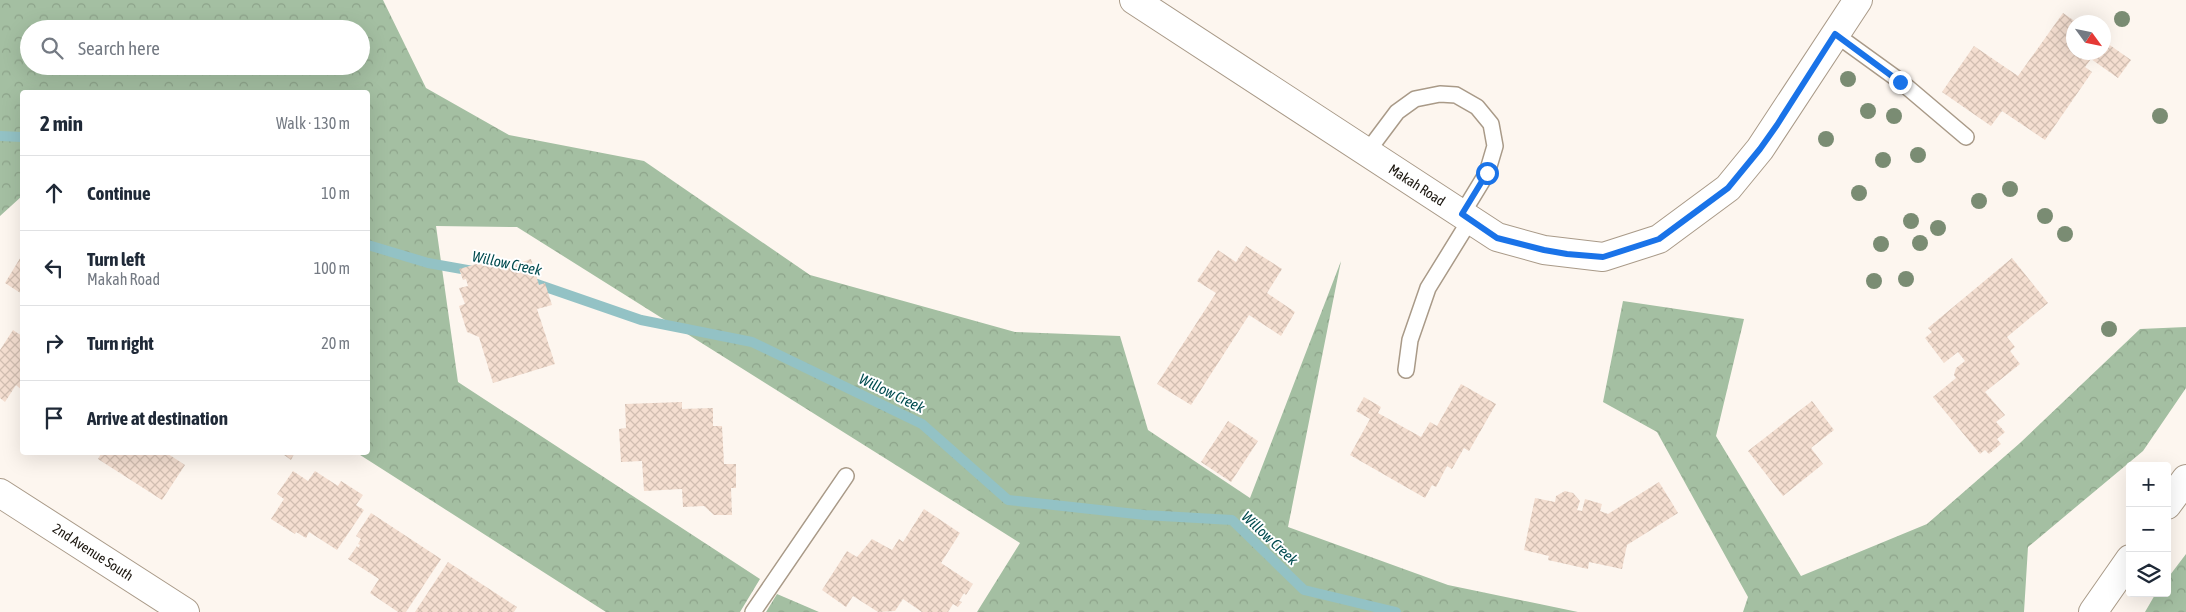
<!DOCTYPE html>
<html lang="en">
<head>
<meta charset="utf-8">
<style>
	body { margin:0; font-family:"Asap Condensed",sans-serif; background:#f6f6f7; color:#1f2937 }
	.controls { position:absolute; right:15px; bottom:15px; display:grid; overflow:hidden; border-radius:5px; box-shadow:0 5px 20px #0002 }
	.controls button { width:45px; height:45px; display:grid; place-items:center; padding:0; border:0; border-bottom:1px solid #e0e1e3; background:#fff; color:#1f2937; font:25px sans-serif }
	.compass { position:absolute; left:2066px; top:15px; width:45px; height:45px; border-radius:50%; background:#fff; box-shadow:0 5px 20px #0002; rotate:123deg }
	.stop { position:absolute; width:15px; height:15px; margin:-11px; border:4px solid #1a73e8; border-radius:50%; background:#fff }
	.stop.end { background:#1a73e8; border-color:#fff; box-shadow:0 1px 5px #0008 }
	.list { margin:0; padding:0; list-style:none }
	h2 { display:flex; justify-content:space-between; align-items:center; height:65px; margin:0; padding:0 20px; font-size:21px }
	h2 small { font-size:16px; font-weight:400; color:#747a83 }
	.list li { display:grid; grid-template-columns:32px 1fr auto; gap:15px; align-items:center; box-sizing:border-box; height:75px; padding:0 20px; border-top:1px solid #e0e1e3 }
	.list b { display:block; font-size:19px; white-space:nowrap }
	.list p { margin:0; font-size:16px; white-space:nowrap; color:#747a83 }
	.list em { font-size:16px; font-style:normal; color:#747a83 }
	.icon { flex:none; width:28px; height:28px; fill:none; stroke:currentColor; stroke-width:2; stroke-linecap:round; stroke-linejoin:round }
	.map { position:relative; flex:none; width:2186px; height:612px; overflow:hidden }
	.search { position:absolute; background:#fff; box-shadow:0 5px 20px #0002; left:20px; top:20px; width:350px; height:55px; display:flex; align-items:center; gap:12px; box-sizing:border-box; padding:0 18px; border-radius:28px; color:#747a83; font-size:19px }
	.panel { position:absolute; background:#fff; box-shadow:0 5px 20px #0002; left:20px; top:90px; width:350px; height:365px; border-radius:5px }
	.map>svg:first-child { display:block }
</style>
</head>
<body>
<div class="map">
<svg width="2186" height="612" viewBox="0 0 2186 612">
	<defs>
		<pattern id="forest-crowns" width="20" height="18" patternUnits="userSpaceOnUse" patternTransform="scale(1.25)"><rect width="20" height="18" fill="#a4bfa2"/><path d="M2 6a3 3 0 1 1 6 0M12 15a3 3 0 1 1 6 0" fill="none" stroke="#8da38a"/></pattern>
		<pattern id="building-cross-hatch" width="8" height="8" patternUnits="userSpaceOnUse" patternTransform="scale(1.25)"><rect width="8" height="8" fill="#f4ded0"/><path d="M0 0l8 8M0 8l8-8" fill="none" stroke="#d1beb1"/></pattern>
	</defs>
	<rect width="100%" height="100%" fill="#fdf6ef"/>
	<path fill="url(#forest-crowns)" fill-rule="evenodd" d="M0,0h383l43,88 83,47 135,26 166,114 205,57 105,4 28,94 102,68 91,-237 -53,266 160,58 130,27h-601l43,-69 -503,-316 -81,-1 22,156 302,197 -20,33h-134l-249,-159 11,-1v-360h-346v104l-22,20zM29,29h332v37h-332z
		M1623,301l121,18 -28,117 85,140 126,-52 93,-81 120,-114 46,-2v61l-43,63 -115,96 -4,65h-281l5,-15 -91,-165 -54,-30z
		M2186,554v58h-41l11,-19h11v-14z
		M777,594l42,18h-53z"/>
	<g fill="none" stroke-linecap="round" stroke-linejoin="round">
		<path stroke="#93c2c5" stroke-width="10" d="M0,136l22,1
			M368,245l60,18 45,8
			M534,283l107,37 111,22 170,82 86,76 137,15 87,5 72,70 92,22"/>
	</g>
	<path fill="url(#building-cross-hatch)" d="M2063,13l13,9h-2v30h30v-11l27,19 -13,18 -27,-19 -6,8 7,5 -47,68 -43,-29 -11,15 -49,-34 32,-46 44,30z
		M1246,246l36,23 -15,24 28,19 -14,24 -32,-21 -58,90 -34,-21 59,-91 -19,-12 21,-31 18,12z
		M22,255v39l-17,-11z
		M2012,258l36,45 -41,34 8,10 -5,4 10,13 -35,28 20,23 -9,7 9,10 -8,7 4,5 -12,10 -4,-4 -5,4 -47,-57 23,-19 -2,-3 2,-7 9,-7 -7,-9 -14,11 -19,-25 7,-6 -4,-4z
		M531,259l8,26 6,-2 7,22 -15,4 18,55 -62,19 -14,-46 -12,-5 -8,-26 6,-2 -6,-16 9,-2 -2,-7 -3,1 -4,-11 28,-8 2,6 20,-6 1,5z
		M13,330l9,6v54l-6,-5 -11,17 -5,-4v-48z
		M1461,384l35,20 -27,47 -5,-3 -12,21 -5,-3 -11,21 -4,-2 -7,13 -75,-43 20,-36 -14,-8 8,-14 17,10 -3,6 43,24 9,-15 7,4z
		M1812,401l22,29 -23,18 12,16 -40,32 -35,-45z
		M682,402v7l31,-1v18h9l2,38h12v24h-5l1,27h-18l-10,-9 -21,1 -1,-18 -38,2 -2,-30 -21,1 -2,-33 7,-1 -1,-24z
		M1228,421l30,20 -27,41 -30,-20z
		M102,452h63l20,13 -23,35 -64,-41z
		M280,452h15l-4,8z
		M293,471l15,10 7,-10 23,15 3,-5 22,14 -7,10 8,5 -27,40 -28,-18 -3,6 -10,-6 -1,2 -24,-15 13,-20 -7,-5z
		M1659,482l19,31 -51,32 -5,24 -33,-7 -1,7 -40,-9 1,-4 -25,-6 11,-52 20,4 1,-6 9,-5 8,2 7,8 -3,9 5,1 3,-12 17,5 -2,7 8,3z
		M924,509l36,24 -19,30 32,21 -7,11 -2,-2 -5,8 3,1 -4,5 -5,-3 -5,8h-26l-19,-13 -8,12 -17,1 -25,-16 -7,11 -24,-17 25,-39 10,6 15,-18 20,11 7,-11 4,3z
		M371,513l70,46 -35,53h-8l-28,-19 9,-14 -31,-20 9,-13 1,2 2,-3 -2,-1 3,-5 -5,-3z
		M448,562l69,45 -3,5h-99z"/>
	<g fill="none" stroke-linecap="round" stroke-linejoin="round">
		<defs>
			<path id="service" d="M1835,34l65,47 66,56
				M1367,152l30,-40 18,-13 25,-5 16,1 21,12 14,17 4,22 -8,27 -25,41
				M1406,370l4,-30 18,-52 42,-68
				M753,612l93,-136"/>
			<path id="minor" d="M1134,0l363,237 47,13 59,7 56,-18 69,-51 32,-39 98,-149
				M0,493l185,119
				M2167,505l19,-26
				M2093,612l37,-53"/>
		</defs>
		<use href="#service" stroke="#a99a88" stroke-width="18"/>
		<use href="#minor" stroke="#a99a88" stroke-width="30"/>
		<use href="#service" stroke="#fff" stroke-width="15"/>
		<use href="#minor" stroke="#fff" stroke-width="28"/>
	</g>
	<g fill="#7a8c73">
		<circle cx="2122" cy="19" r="8"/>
		<circle cx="1848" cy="79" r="8"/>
		<circle cx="1868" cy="111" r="8"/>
		<circle cx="1894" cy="116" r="8"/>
		<circle cx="2160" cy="116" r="8"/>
		<circle cx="1826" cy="139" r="8"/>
		<circle cx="1918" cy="155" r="8"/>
		<circle cx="1883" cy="160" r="8"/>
		<circle cx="2010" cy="189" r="8"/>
		<circle cx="1859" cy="193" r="8"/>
		<circle cx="1979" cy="201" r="8"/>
		<circle cx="2045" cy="216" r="8"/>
		<circle cx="1911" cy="221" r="8"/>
		<circle cx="1938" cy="228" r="8"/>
		<circle cx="2065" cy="234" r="8"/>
		<circle cx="1920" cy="243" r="8"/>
		<circle cx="1881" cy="244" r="8"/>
		<circle cx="1906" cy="279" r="8"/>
		<circle cx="1874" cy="281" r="8"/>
		<circle cx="2109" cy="329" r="8"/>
	</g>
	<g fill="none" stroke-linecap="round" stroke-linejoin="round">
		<path stroke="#1a73e8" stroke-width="6" d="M1487,173l-25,41 35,24 47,12 23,4 36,3 56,-18 69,-51 32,-39 17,-24 58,-91 65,48"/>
	</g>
	<g text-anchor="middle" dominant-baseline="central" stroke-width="4" stroke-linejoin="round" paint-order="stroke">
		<g font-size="14" fill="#1b160f" stroke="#fff">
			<text transform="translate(1417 185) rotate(33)">Makah Road</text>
			<text transform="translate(93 552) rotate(33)">2nd Avenue South</text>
		</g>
		<g font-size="15" font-style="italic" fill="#024c50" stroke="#fff">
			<text transform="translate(507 263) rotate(12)">Willow Creek</text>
			<text transform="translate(892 393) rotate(26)">Willow Creek</text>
			<text transform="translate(1270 538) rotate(43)">Willow Creek</text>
		</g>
	</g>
</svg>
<div class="controls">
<button>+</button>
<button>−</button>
<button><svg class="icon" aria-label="layers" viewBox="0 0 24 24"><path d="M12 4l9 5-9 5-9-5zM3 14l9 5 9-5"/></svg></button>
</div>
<svg class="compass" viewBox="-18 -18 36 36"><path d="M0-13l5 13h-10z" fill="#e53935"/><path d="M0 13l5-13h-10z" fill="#747a83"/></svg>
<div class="stop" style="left:1487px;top:173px"></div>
<div class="stop end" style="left:1900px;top:82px"></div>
<div class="search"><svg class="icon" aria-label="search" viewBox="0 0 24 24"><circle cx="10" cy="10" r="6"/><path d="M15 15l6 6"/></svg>Search here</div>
<section class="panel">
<h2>2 min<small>Walk · 130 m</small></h2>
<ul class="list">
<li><svg class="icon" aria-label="ahead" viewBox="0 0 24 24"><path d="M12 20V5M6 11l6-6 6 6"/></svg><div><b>Continue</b></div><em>10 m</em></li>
<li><svg class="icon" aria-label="left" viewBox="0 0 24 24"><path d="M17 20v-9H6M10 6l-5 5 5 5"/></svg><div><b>Turn left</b><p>Makah Road</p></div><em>100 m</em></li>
<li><svg class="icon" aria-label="right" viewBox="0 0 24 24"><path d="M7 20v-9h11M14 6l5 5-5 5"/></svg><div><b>Turn right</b></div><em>20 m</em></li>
<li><svg class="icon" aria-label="arrive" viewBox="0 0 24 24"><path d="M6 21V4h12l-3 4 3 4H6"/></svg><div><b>Arrive at destination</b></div></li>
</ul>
</section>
</div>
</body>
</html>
